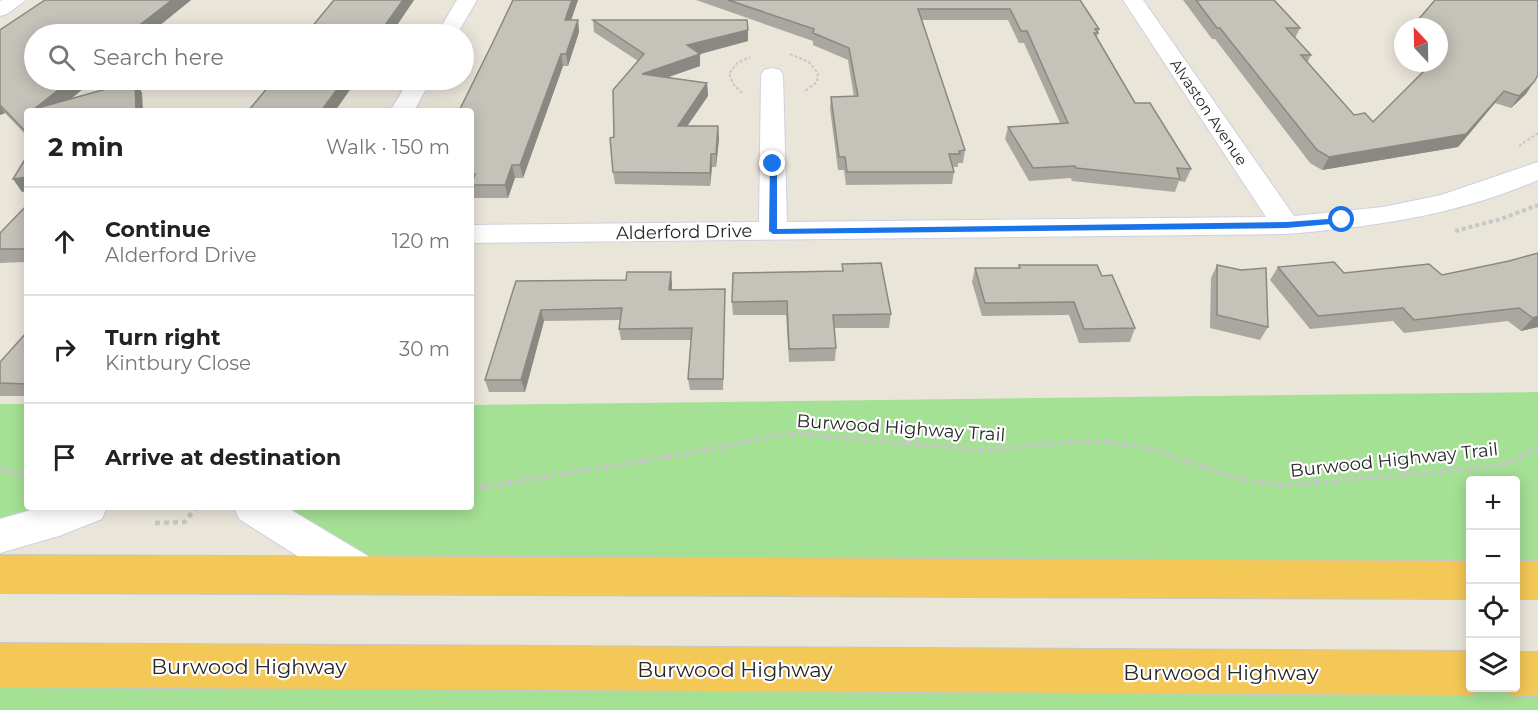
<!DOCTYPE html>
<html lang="en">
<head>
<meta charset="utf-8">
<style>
	body { margin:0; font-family:Montserrat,sans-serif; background:#f6f6f6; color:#222 }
	.controls { position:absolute; right:18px; bottom:18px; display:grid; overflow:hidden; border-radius:6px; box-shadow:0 3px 15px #0003 }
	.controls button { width:54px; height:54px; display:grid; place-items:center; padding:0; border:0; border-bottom:2px solid #e0e0e0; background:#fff; color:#222; font:30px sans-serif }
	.compass { position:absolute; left:1394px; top:18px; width:54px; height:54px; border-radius:50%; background:#fff; box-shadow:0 3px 15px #0003; rotate:338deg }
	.stop { position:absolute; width:18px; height:18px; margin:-14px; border:4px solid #1a73e8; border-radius:50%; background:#fff }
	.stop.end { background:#1a73e8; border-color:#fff; box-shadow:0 2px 6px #0008 }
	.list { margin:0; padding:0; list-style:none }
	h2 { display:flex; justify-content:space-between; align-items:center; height:78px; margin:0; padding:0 24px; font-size:26px }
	h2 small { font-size:20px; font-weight:400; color:#767676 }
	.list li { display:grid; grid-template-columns:39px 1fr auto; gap:18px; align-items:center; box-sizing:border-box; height:108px; padding:0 24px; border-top:2px solid #e0e0e0 }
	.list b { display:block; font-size:22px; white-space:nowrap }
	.list p { margin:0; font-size:20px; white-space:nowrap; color:#767676 }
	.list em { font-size:20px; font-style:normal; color:#767676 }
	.icon { flex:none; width:33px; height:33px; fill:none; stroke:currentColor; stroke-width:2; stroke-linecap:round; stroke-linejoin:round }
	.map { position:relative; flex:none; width:1538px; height:710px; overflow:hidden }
	.search { position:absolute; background:#fff; box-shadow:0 3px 15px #0003; left:24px; top:24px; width:450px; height:66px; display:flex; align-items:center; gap:15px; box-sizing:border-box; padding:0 21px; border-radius:33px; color:#767676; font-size:22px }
	.panel { position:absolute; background:#fff; box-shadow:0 3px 15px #0003; left:24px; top:108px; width:450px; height:402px; border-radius:6px }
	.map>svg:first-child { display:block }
</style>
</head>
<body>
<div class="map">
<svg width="1538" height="710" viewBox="0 0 1538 710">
	<rect width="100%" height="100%" fill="#eae5d9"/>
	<path fill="#a5e195" d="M1538,392v188h-22v-100h-46v100l-1107,-5 -110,-68h218v-102z
		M0,404h27v103h61l-88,29z
		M0,665l1470,8v15h46v-14h22v36h-1538z"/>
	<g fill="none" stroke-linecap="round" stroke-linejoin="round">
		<defs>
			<path id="minor" d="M2,0h24l-19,14 -7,2v-15z
				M457,0h20l-20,34h-20z
				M1123,0h20l151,216 89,-9 58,-12 97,-33v18c-80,35 -165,47 -252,54l-815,9v-18l288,-3 2,-147 3,-5 8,-2 8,2 3,5 4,147 479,-5z
				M409,80h22l-17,31h-24z
				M42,507h65l-5,12 -43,17 -59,17v-34z
				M234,507h52l92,55 6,13 -6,13 -15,6 -15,-6 -109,-69z"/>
			<path id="trunk" d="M0,555l1470,6v38l-1470,-6z
				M1516,561h22v38h-22z
				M0,643l1470,8v37h16l-16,7 -1470,-8z
				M1516,652h22v44h-22l-16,-6 -1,-2h17z"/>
		</defs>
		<use href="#minor" stroke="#cecfe1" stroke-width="2"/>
		<use href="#trunk" stroke="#c7c7c7" stroke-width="2"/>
		<path stroke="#c7c7c7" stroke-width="2" stroke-dasharray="3 2" stroke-linecap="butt" d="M790,54l19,8 9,11 -1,9 -13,10
			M742,93l-8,-8 -5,-11 8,-11 13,-6
			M1519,146l19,-13"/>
		<path stroke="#c7c7c7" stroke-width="4" stroke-dasharray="4 3" stroke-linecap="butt" d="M1455,231l46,-12 37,-14"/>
		<path stroke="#c7c7c7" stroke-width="4.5" stroke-dasharray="5 4" stroke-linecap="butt" d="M0,469l27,7
			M471,489l230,-38 77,-16 23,-1 181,16 91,-8h36l43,7 84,29 44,7 204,-17 24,-5 30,-15
			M155,523l30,-1 11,-15"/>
		<use href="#minor" fill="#fff" fill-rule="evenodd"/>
		<use href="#trunk" fill="#f4c856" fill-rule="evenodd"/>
	</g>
	<path fill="#a9a79f" d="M191,0l-42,34h-115v46h60l-24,19 65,-18 7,12 -115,18v25l-22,-23 -5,2v-85z
		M334,0h80l-23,34h-85z
		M513,0h65l-7,20h7l1,12 -11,34h-5l-40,112h-8l-7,20h-34l-3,-11v-76z
		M696,0h384l19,29 -2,8 38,66 56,66 -6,13 -6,-1 -4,11 -103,-11 -1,-3 -42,3 -24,-42 3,-12 52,-4 -36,-80h-5l-11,-23h-86l43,130 -2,13h-5v4h-5l1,5 -2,12 -106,1 -2,-15h-6l-8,-61 1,-12h23l-6,-37 -35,-15v-4z
		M1183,0h91l26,28 -5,10 16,17 -4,8 47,52 19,7 60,-58 -2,-1h8v-36l87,67 -15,14 -16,-5 -37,44 -136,23 -12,-7 -95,-124h-3z
		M593,20l155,10v11l-48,13v12l-32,11 39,6 1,13 -21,30h31l1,13 -3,28h-4l-2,19 -95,-2 -2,-12 1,-35 24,-76 -44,-29z
		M1403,37v17l-8,-3z
		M27,205v57l-27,1v-30z
		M1509,261l29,66 -17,4 -13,-10 -104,12 -11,-12 -83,8 -40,-49 8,-13 66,6 98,2z
		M842,264l49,50 -2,14h-55l2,20 -1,13 -46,1 -3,-47h-53l-1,-13 110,-31z
		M1019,265l83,11 33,52 -5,14 -51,1 -10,-28 -87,1 -10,-34 3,-14h43z
		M1217,265l24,5 27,57 -8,13 -50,-12 1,-50z
		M516,281l156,2v7l53,-1 -2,101h-33l-2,-11 3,-39h-70l-2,-11 1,-9 -76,1 -19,71h-36l-4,-12z
		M27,332v64h-27v-34z"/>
	<path fill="#8a8882" d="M172,0h19l-42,34h-21z
		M403,0h11l-23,34h-6l-2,-6z
		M572,0h6l-11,32 -2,-12z
		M578,20l1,12 -11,34 -2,-12z
		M379,28l2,6h-6z
		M748,30v11l-48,13v12l-57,20 -1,-12 45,-29z
		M561,54l2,12 -40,112 -3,-13z
		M71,80h23l-38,31 -22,-2z
		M344,80h13l-22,31h-14z
		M135,81l7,12 1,18h-7z
		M1534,82l-8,12 -15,14 8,-12z
		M707,83l1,13 -29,42 -1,-12z
		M1504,91l-9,12 -37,44 -136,23 7,-13z
		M0,106l5,7 -5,2z
		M718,126l1,13 -3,28v-13z
		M711,154l1,13 -2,19v-13z
		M512,165l3,13 -7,20 -3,-13z
		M27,177v14l-5,1 -9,-13z
		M671,272l1,11 -1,18 -2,-11z
		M541,310l3,11 -19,71 -4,-12z
		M1538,316v11l-17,4 12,-13z"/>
	<path fill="#c5c2b9" stroke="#8a8882" stroke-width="1.5" d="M45,0h127l-44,34h-94v46h37l-37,29 101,-28 1,30h-109v22l-27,-28v-75z
		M334,0h69l-20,28h-4l-4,6h-69z
		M513,0h59l-7,20h13l-12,34h-5l-41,111h-8l-7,20h-34l4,-11h-4v-63h-12l35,-71z
		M728,0h352l19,29h-4l3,4h-4l41,70h15l41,66 -14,-1 3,11 -104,-11 -1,-2 -42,2 -25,-41 60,-4 -41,-92h-6l-11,-22h-92l47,141 -6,1 1,3h-11l5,18h-107l-2,-15h-6l-8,-60 27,-1 -9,-48 -36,-15 1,-4z
		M1196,0h78l26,28h-14l25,27h-10l53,60 11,-2 8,9 54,-54 6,-5h6v-5l6,-5 -6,-2v-24h-27l23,-27h103v75l-4,7 -15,14 -15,-5 -38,43 -137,23 -12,-7 -97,-122h-3z
		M593,20h154l1,10 -61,15 13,9 -58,20 65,9 -29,43h40l-2,28h-5l-1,19 -97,-1 -3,-34 4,-1 -1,-47 31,-36z
		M274,80h70l-23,31h-73z
		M27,156v21l-14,2z
		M27,205v44h-27v-16z
		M1538,253v63l-5,2 -14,-10 -105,12 -11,-12 -85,8 -40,-49 56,-5 10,11 85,-9 13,11 67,-14z
		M881,263l10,51 -58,1 3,33 -47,1 -2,-48 -55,1 1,-29 110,-2 -1,-7z
		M1019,265h78l5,11 10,-1 23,53 -51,1 -10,-27 -89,1 -10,-35h45z
		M1217,265l24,5 25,-2 2,59 -51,-12z
		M627,272h44l-2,18 56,-1 -2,90h-35l4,-51 -73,1 3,-21 -81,2 -20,70h-36l31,-99 110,-1z
		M27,332v52l-27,-1v-21z"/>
	<path fill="#1a73e8" d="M770,162l7,2v65l509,-7 56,-4 4,2 -4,3 -56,5 -513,6 -4,-3z"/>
	<g text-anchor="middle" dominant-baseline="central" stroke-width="4.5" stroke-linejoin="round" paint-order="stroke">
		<g font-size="15" fill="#272727" stroke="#fff">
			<text transform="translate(1209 112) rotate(56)">Alvaston Avenue</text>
		</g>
		<g font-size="18" fill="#272727" stroke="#fff">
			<text transform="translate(684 232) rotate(-1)">Alderford Drive</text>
			<text transform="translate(901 428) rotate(4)">Burwood Highway Trail</text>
			<text transform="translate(1394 460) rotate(-6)">Burwood Highway Trail</text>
		</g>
		<g font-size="21" fill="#272727" stroke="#fff">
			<text x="249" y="666">Burwood Highway</text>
			<text x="735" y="669">Burwood Highway</text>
			<text x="1221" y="672">Burwood Highway</text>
		</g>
	</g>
</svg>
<div class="controls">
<button>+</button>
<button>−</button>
<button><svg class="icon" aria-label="locate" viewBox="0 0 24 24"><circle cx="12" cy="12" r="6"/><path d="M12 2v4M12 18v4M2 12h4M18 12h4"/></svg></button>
<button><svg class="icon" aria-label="layers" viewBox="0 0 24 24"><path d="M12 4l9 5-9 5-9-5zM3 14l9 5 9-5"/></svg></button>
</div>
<svg class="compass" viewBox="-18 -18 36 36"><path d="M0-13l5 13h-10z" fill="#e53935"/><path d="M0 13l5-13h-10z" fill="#767676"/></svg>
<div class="stop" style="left:1342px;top:220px"></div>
<div class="stop end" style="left:773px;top:164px"></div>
<div class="search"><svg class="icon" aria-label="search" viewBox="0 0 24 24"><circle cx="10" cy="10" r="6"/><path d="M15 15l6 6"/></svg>Search here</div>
<section class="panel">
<h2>2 min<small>Walk · 150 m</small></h2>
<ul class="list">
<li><svg class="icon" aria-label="ahead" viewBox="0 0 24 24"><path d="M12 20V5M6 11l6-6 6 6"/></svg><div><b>Continue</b><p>Alderford Drive</p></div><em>120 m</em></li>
<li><svg class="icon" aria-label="right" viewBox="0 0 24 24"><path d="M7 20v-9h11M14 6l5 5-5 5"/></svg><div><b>Turn right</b><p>Kintbury Close</p></div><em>30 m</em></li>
<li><svg class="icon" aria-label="arrive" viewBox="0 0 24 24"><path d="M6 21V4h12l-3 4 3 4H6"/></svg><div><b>Arrive at destination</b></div></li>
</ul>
</section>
</div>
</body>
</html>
